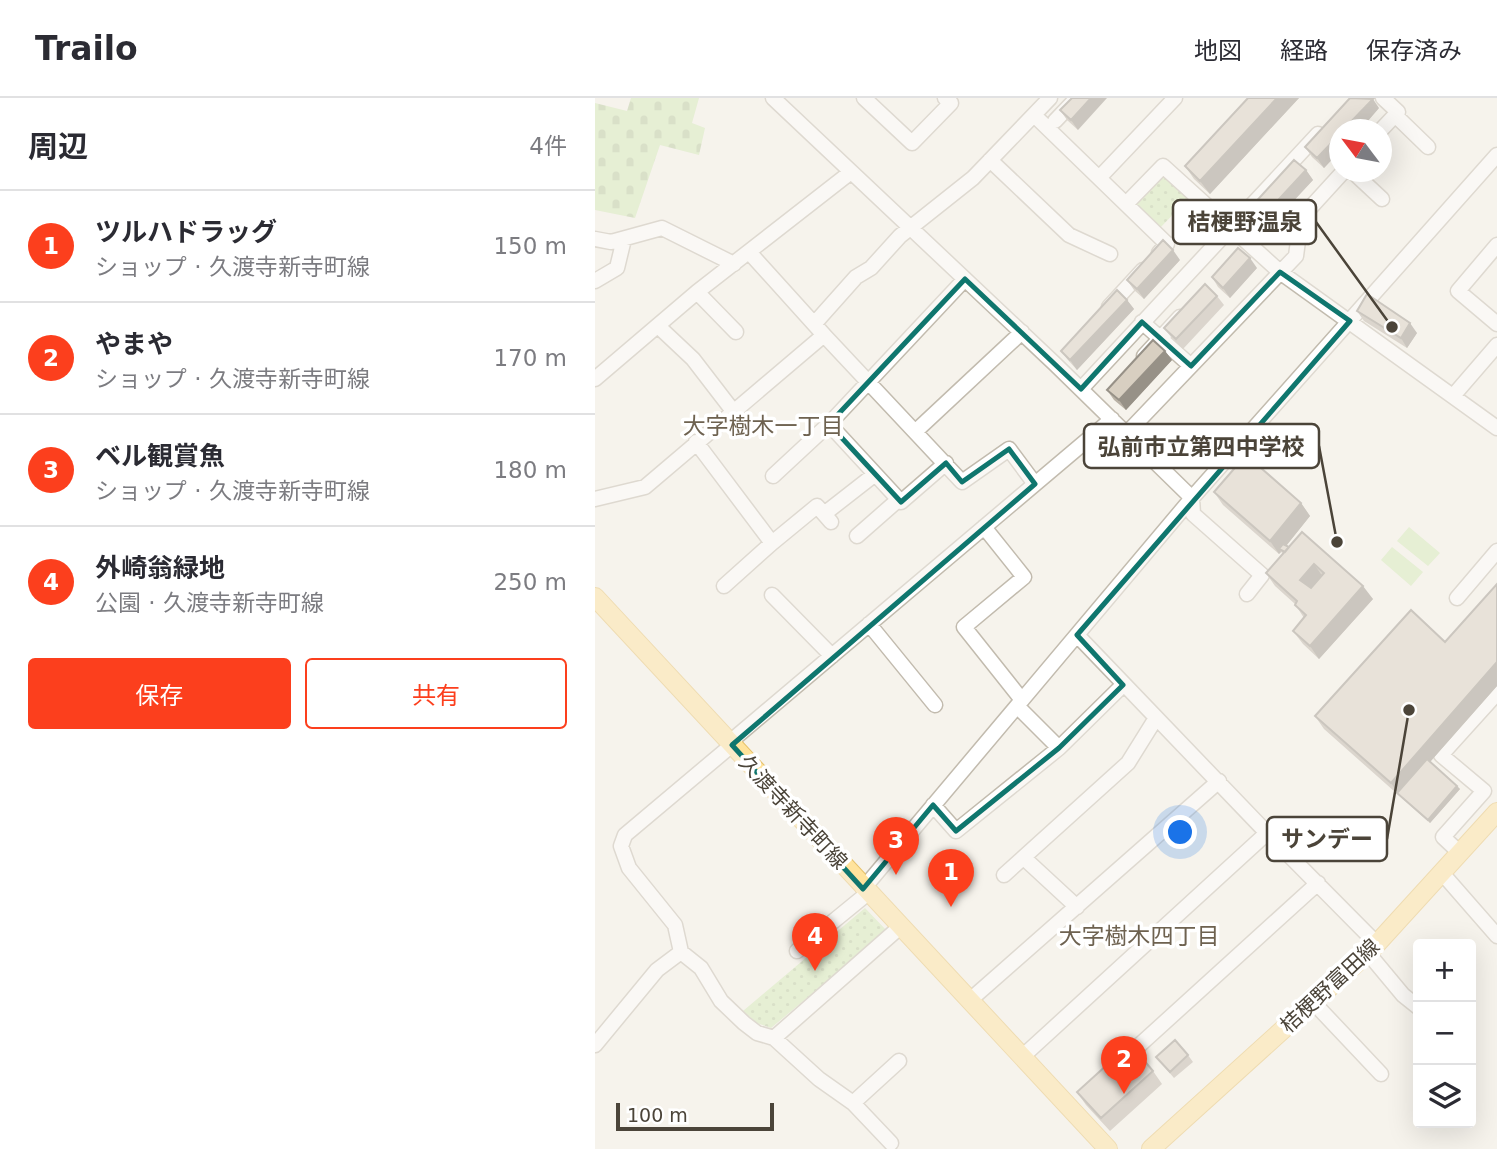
<!DOCTYPE html>
<html lang="ja">
<head>
<meta charset="utf-8">
<style>
	body { margin:0; font-family:"DejaVu Sans","Noto Sans JP",sans-serif; background:#f2f2f3; color:#2b2b33 }
	.controls { position:absolute; right:21px; bottom:21px; display:grid; overflow:hidden; border-radius:7px; box-shadow:0 7px 28px #0002 }
	.controls button { width:63px; height:63px; display:grid; place-items:center; padding:0; border:0; border-bottom:2px solid #e1e1e2; background:#fff; color:#2b2b33; font:35px sans-serif }
	.compass { position:absolute; left:734px; top:21px; width:63px; height:63px; border-radius:50%; background:#fff; box-shadow:0 7px 28px #0002; rotate:302deg }
	.scale { position:absolute; left:21px; bottom:18px; width:158px; box-sizing:border-box; padding-left:7px; border:4px solid #4b4439; border-top:0; font-size:19px; line-height:24px; white-space:nowrap; color:#4b4439; -webkit-text-stroke:5px #fff; paint-order:stroke }
	.you { position:absolute; left:586px; top:735px; width:24px; height:24px; margin:-18px; border:5px solid #fff; border-radius:50%; background:#1a73e8; box-shadow:0 0 0 10px #1a73e833 }
	.badge { display:grid; place-items:center; width:46px; height:46px; border-radius:50%; background:#fc3f1d; color:#fff; font-size:23px; font-weight:700 }
	.pin { position:absolute; translate:-50% -58px; filter:drop-shadow(0 2px 4px #0008) }
	.pin::after { content:''; position:absolute; top:37px; width:24px; height:21px; background:inherit; clip-path:polygon(0 0,100% 0,50% 100%) }
	.list { margin:0; padding:0; list-style:none }
	h2 { display:flex; justify-content:space-between; align-items:center; height:91px; margin:0; padding:0 28px; font-size:30px }
	h2 small { font-size:23px; font-weight:400; color:#7c7c81 }
	.list li { display:grid; grid-template-columns:46px 1fr auto; gap:21px; align-items:center; box-sizing:border-box; height:112px; padding:0 28px; border-top:2px solid #e1e1e2 }
	.list b { display:block; font-size:26px; white-space:nowrap }
	.list p { margin:0; font-size:23px; white-space:nowrap; color:#7c7c81 }
	.list em { font-size:23px; font-style:normal; color:#7c7c81 }
	.actions { display:flex; gap:14px; padding:21px 28px }
	.actions a { flex:1; padding:16px 0; border:2px solid #fc3f1d; border-radius:7px; text-align:center; font-size:24px; color:#fc3f1d }
	.actions .main { background:#fc3f1d; color:#fff }
	.icon { flex:none; width:38px; height:38px; fill:none; stroke:currentColor; stroke-width:2; stroke-linecap:round; stroke-linejoin:round }
	.map { position:relative; flex:none; width:902px; height:1051px; overflow:hidden }
	header { display:flex; align-items:center; gap:42px; box-sizing:border-box; height:98px; padding:0 35px; background:#fff; border-bottom:2px solid #e1e1e2 }
	header strong { font-size:33px }
	nav { display:flex; gap:38px; margin-inline-start:auto; font-size:24px }
	main { display:flex }
	aside { flex:1; background:#fff }
	.map>svg:first-child { display:block }
</style>
</head>
<body>
<header>
<strong>Trailo</strong>
<nav><a>地図</a><a>経路</a><a>保存済み</a></nav>
</header>
<main>
<aside>
<h2>周辺<small>4件</small></h2>
<ul class="list">
<li><span class="badge">1</span><div><b>ツルハドラッグ</b><p>ショップ · 久渡寺新寺町線</p></div><em>150 m</em></li>
<li><span class="badge">2</span><div><b>やまや</b><p>ショップ · 久渡寺新寺町線</p></div><em>170 m</em></li>
<li><span class="badge">3</span><div><b>ベル観賞魚</b><p>ショップ · 久渡寺新寺町線</p></div><em>180 m</em></li>
<li><span class="badge">4</span><div><b>外崎翁緑地</b><p>公園 · 久渡寺新寺町線</p></div><em>250 m</em></li>
</ul>
<div class="actions"><a class="main">保存</a><a>共有</a></div>
</aside>
<div class="map">
<svg width="902" height="1051" viewBox="0 0 902 1051">
	<defs>
		<pattern id="cemetery-stones" width="16" height="16" patternUnits="userSpaceOnUse" patternTransform="scale(1.75)"><rect width="16" height="16" fill="#d2eab5"/><path d="M2 7V4a2 2 0 0 1 4 0v3zM10 15v-3a2 2 0 0 1 4 0v3z" fill="#b6ca9c"/></pattern>
		<pattern id="park-dots" width="8" height="8" patternUnits="userSpaceOnUse" patternTransform="scale(1.75)"><rect width="8" height="8" fill="#d2eab5"/><path d="M2 2h.1M6 6h.1" fill="none" stroke="#b6ca9c" stroke-width="1.8" stroke-linecap="round"/></pattern>
	</defs>
	<rect width="100%" height="100%" fill="#f6f3ec"/>
	<path fill="#d2eab5" d="M814,429l31,26 -12,13 -31,-25z
		M797,449l31,25 -12,14 -30,-26z"/>
	<path fill="url(#cemetery-stones)" d="M36,0h68l-7,25 13,5 -6,27 -39,-10 -25,73 -40,-8v-107l32,8z"/>
	<path fill="url(#park-dots)" d="M568,74l26,26 -31,32 -26,-25z
		M270,810l22,23 -116,97 -14,-5 -14,-12z"/>
	<g fill="none" stroke-linecap="round" stroke-linejoin="round">
		<defs>
			<path id="minor" d="M178,0l282,266 137,134 1,16 69,61 -15,19
				M269,0l48,45 39,-40 -6,-5
				M439,17l133,129 -8,9
				M800,17l33,32
				M460,23l22,-23
				M786,32l17,-18 -15,-14
				M395,62l79,75 41,19
				M758,74l29,27
				M504,80l76,-80
				M531,106l37,-38 117,106 217,156
				M0,141l16,3 51,-14 72,36
				M902,147l-39,46 39,33
				M0,183l22,-13 7,-29
				M102,194l39,40
				M514,209l34,-37
				M547,224l49,44
				M220,225l41,-46 15,-9 29,-32 73,-58 77,-80
				M64,229l34,32 40,52
				M229,237l138,147 47,-33 26,35
				M549,258l36,-39
				M0,281l102,-87 154,-120
				M486,291l237,-255
				M858,298l44,-51
				M321,333l106,-99
				M531,336l170,-178 5,-38 42,-46
				M101,344l76,101 45,-37 14,16
				M351,365l-45,39 -72,-78 136,-145
				M178,378l56,-52
				M0,401l50,-12 179,-152 -75,-83
				M229,416l50,-39
				M389,429l40,50 -60,50 58,73
				M262,438l41,-36
				M129,488l48,-43
				M177,497l60,61
				M862,500l40,-47
				M274,526l66,81
				M482,537l190,198 110,111
				M422,608l42,42 64,-63
				M338,707l23,26 103,-83
				M865,755l-17,-16 41,-46 -43,-36 56,-62
				M429,760l53,49
				M847,775l55,63
				M409,777l124,-112 28,-45
				M268,791l329,-391 305,-343
				M202,853l71,-58
				M773,855l35,42 15,12
				M374,903l250,-220
				M718,904l68,72
				M179,940l126,-111
				M0,947l62,-75 24,-18
				M427,959l245,-224
				M527,963l196,-178
				M258,1005l46,-42
				M296,1045l-38,-40 -34,-24 -45,-41 -17,-5 -13,-10 -23,-22 -20,-33 -20,-16 -6,-27 -46,-57 -8,-22 4,-11 107,-90 5,-9 375,-317"/>
			<path id="major" d="M0,499l513,552
				M556,1051l222,-201 124,-136"/>
		</defs>
		<use href="#minor" stroke="#c2bbae" stroke-width="17"/>
		<use href="#major" stroke="#e6c16a" stroke-width="20"/>
		<use href="#minor" stroke="#fff" stroke-width="14"/>
		<use href="#major" stroke="#ffe39c" stroke-width="18"/>
	</g>
	<path fill="#bab2a6" d="M477,0l6,32 -11,-10 -7,-10z
		M653,0h51l-89,96 -16,-15 -9,-13z
		M784,10l-19,22h-20v21l-16,17 -12,-11 -7,-10z
		M711,72l7,10 -55,59 -11,-11 -6,-10z
		M585,162l-36,39 -10,-9 -7,-10z
		M662,170l-27,30 -12,-11 -6,-10z
		M622,198l7,9 -41,44 -12,-12 -7,-9z
		M532,202l7,9 -57,61 -9,-10 -7,-9z
		M762,213l60,22 -10,15 -43,-27z
		M570,253l7,9 -46,50 -12,-10 -7,-10z
		M619,394l87,11 9,13 -24,30 87,53 -54,60 -16,-15 -10,-13 11,-13 -9,-14 -20,-18 -9,-13 18,-19 -3,-2 -2,2 -56,-49z
		M902,486v102l-67,76 30,27 -30,34 -106,-94 -9,-13 130,-74z
		M593,957l5,7 -19,16 -18,-21z
		M558,973l9,13 -52,47 -24,-26 -9,-13z"/>
	<path fill="#979187" d="M496,0h16l-29,32 -7,-10z
		M682,0h22l-89,96 -10,-13z
		M778,1l6,9 -19,22h-17z
		M745,36v17l-16,17 -7,-10z
		M711,72l7,10 -55,59 -7,-10z
		M578,152l7,10 -36,39 -7,-10z
		M655,160l7,10 -27,30 -7,-10z
		M532,202l7,9 -57,61 -7,-10z
		M815,225l7,10 -10,15 -6,-10z
		M570,253l7,9 -46,50 -7,-10z
		M706,405l9,13 -28,35 -3,-2 2,3 -2,2 -9,-13z
		M719,466l9,13 -13,16 -10,-13z
		M768,488l10,13 -54,60 -9,-13z
		M902,564v24l-97,110 -9,-13z
		M862,688l3,3 -30,34 -2,-3z"/>
	<path fill="#d8cfc1" stroke="#979187" stroke-width="2" fill-rule="evenodd" d="M477,0h19l-20,22 -11,-10z
		M653,0h29l-77,83 -15,-15z
		M755,0l23,1 -30,31h-3v4l-23,24 -12,-11z
		M699,62l12,10 -55,59 -10,-11z
		M568,142l10,10 -36,39 -10,-9z
		M643,150l12,10 -27,30 -11,-11z
		M610,186l12,12 -41,43 -12,-11z
		M522,192l10,10 -57,60 -9,-9z
		M772,196l43,29 -9,15 -44,-27z
		M558,242l12,11 -46,49 -12,-10z
		M651,357l55,48 -31,38 -56,-49z
		M707,434l61,54 -53,60 -17,-15 13,-16 -11,-10 2,-4 -31,-28zM719,466l10,9 -13,15 -11,-8z
		M688,446l6,3 -4,5 -6,-3z
		M902,486v78l-106,121 -76,-67 96,-106 34,32z
		M832,661l30,27 -29,34 -31,-27z
		M580,942l13,15 -18,17 -14,-15z
		M535,946l23,27 -52,47 -24,-26z"/>
	<path d="M0 0H902V1051H0ZM685,174l70,49 -273,314 46,50 -64,63 -103,83 -23,-26 -70,84 -131,-144 303,-261 -26,-35 -47,33 -16,-19 -45,39 -72,-78 136,-145 116,110 61,-67 49,44z" fill="#f6f3ec" fill-opacity=".55" fill-rule="evenodd"/>
	<path fill="none" stroke="#0f766e" stroke-width="5" stroke-linejoin="round" d="M685,174l70,49 -273,314 46,50 -64,63 -103,83 -23,-26 -70,84 -131,-144 303,-261 -26,-35 -47,33 -16,-19 -45,39 -72,-78 136,-145 116,110 61,-67 49,44z"/>
	<g text-anchor="middle" dominant-baseline="central" stroke-width="7" stroke-linejoin="round" paint-order="stroke">
		<g font-size="21" fill="#4b4439" stroke="#fff">
			<text transform="translate(198 714) rotate(47)">久渡寺新寺町線</text>
			<text transform="translate(735 888) rotate(-43)">桔梗野富田線</text>
		</g>
		<g font-size="23" fill="#6e6250" stroke="#fff">
			<text x="168" y="328">大字樹木一丁目</text>
			<text x="544" y="838">大字樹木四丁目</text>
		</g>
	</g>
	<path fill="none" stroke="#4b4439" stroke-width="2.5" d="M797 229L721 124M742 444L724 348M814 612L792 741"/>
	<g fill="#4b4439" stroke="#fff" stroke-width="2.5">
		<circle cx="797" cy="229" r="7"/>
		<circle cx="742" cy="444" r="7"/>
		<circle cx="814" cy="612" r="7"/>
	</g>
	<g fill="#fff" stroke="#4b4439" stroke-width="2.5">
		<rect x="578" y="102" width="143" height="44" rx="7"/>
		<rect x="489" y="326" width="235" height="44" rx="7"/>
		<rect x="672" y="719" width="120" height="44" rx="7"/>
	</g>
	<g font-size="23" text-anchor="middle" font-weight="bold" fill="#4b4439">
		<text x="650" y="132">桔梗野温泉</text>
		<text x="606" y="357">弘前市立第四中学校</text>
		<text x="732" y="749">サンデー</text>
	</g>
</svg>
<div class="controls">
<button>+</button>
<button>−</button>
<button><svg class="icon" aria-label="layers" viewBox="0 0 24 24"><path d="M12 4l9 5-9 5-9-5zM3 14l9 5 9-5"/></svg></button>
</div>
<svg class="compass" viewBox="-18 -18 36 36"><path d="M0-13l5 13h-10z" fill="#e53935"/><path d="M0 13l5-13h-10z" fill="#7c7c81"/></svg>
<div class="scale">100 m</div>
<div class="you"></div>
<div class="pin badge" style="left:356px;top:809px">1</div>
<div class="pin badge" style="left:529px;top:996px">2</div>
<div class="pin badge" style="left:301px;top:777px">3</div>
<div class="pin badge" style="left:220px;top:873px">4</div>
</div>
</main>
</body>
</html>
